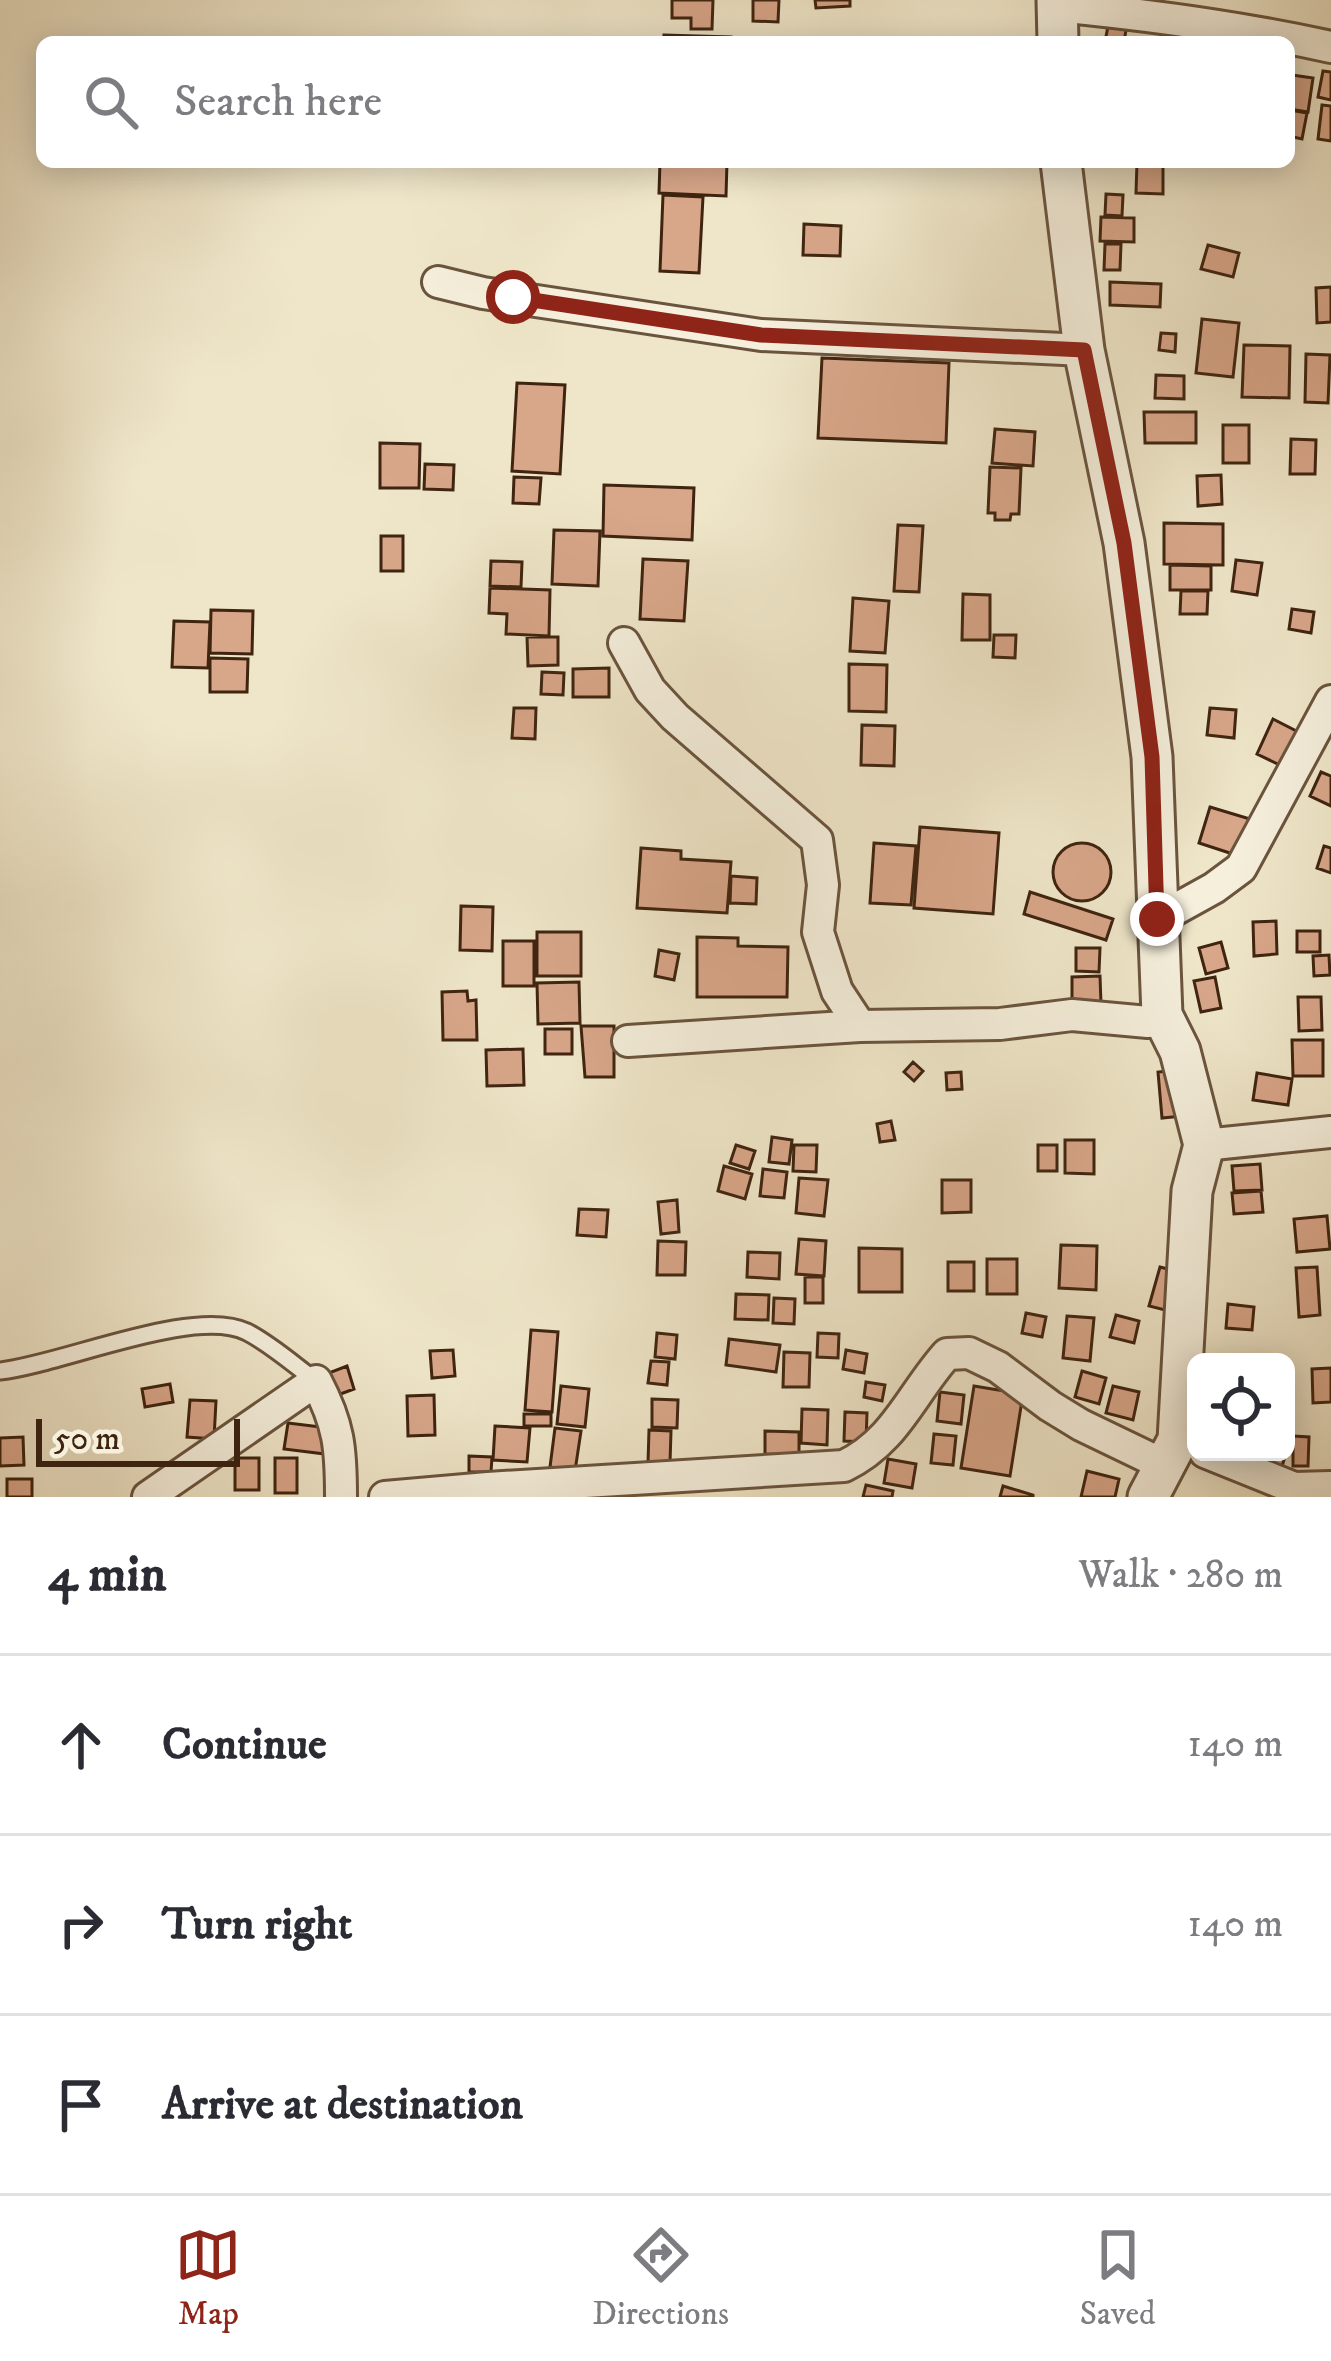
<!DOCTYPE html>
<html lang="en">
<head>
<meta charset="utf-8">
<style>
	body { margin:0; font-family:"IM FELL DW Pica",serif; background:#f2f2f3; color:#2b2b33 }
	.controls { position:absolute; right:36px; bottom:36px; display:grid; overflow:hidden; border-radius:18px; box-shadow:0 6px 30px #0003 }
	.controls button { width:108px; height:108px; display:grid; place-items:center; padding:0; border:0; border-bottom:3px solid #e1e1e2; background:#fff; color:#2b2b33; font:60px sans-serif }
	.scale { position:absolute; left:36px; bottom:30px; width:204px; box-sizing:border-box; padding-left:12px; border:6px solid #3f2410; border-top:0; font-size:33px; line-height:42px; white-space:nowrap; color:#3f2410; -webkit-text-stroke:9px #f5efdc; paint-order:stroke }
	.stop { position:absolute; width:36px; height:36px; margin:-27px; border:9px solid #8f2418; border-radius:50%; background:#fff }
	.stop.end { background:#8f2418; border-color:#fff; box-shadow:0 3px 12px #0008 }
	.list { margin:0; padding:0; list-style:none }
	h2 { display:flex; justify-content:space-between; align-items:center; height:156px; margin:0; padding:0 48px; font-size:51px }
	h2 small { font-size:39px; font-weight:400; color:#7c7c81 }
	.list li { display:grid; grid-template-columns:78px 1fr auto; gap:36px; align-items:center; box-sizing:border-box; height:180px; padding:0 48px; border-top:3px solid #e1e1e2 }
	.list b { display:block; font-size:45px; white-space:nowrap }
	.list em { font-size:39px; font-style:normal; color:#7c7c81 }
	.icon { flex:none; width:66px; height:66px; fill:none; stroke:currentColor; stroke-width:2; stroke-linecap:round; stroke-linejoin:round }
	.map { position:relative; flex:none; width:1331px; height:1497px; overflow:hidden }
	.search { position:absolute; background:#fff; box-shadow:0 6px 30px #0003; left:36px; right:36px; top:36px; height:132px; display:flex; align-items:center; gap:30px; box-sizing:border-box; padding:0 42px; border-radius:18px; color:#7c7c81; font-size:45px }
	.sheet { height:696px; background:#fff }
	nav { display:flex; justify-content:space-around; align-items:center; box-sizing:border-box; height:168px; border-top:3px solid #e1e1e2; background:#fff; font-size:33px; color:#7c7c81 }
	nav a { display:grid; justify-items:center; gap:6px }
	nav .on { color:#8f2418 }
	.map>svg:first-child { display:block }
</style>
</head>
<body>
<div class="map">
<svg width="1331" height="1497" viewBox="0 0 1331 1497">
	<rect width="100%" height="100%" fill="#efe6c9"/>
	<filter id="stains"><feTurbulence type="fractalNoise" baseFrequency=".00167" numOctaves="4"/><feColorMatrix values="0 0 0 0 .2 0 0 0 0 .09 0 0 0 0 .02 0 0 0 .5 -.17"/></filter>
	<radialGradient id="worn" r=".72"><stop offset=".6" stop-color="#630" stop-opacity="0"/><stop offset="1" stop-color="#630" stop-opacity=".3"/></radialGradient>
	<path fill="#d8a689" stroke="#3f2410" stroke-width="3" d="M672,0h41l-1,29h-21v-11h-19z
		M753,0h26l-1,22 -25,-1z
		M815,0h35v6l-34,2z
		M1108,26l18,4 -2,12h-19z
		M664,35l67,2v5h-67z
		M1323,71l8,1v28l-13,-3z
		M1292,75l21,3 -5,34 -19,-3z
		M1322,105l9,1v35l-13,-2z
		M1290,110l17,3 -5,26 -13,-3z
		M660,162h67l-1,34 -67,-3z
		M1137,162h26v32l-27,-1z
		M1106,194l17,1 -1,21 -17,-1z
		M663,195l40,2 -4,76 -39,-2z
		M1101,217l33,1v24l-34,-1z
		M804,224l37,2 -1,30 -37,-1z
		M1105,244h16l-1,26h-16z
		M1208,245l31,8 -6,24 -32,-8z
		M1110,282l51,2 -1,23 -50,-2z
		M1331,287v35l-14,1 -1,-35z
		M1202,319l37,4 -6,54 -37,-4z
		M1161,333l15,1 -1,18 -16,-2z
		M1244,345l46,1 -1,52 -47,-1z
		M1306,354l24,1 -2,48 -23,-1z
		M822,358l127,5 -3,80 -128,-5z
		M1156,375l28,1v23l-29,-1z
		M517,383l48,2 -5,89 -48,-3z
		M1144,412h52v31h-51z
		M1223,425h26v38h-26z
		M995,429l40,3 -2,34 -41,-3z
		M1291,439l25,1 -1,34h-25z
		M380,443l40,1 -1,44h-39z
		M425,464l29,1 -1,25 -29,-1z
		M990,467l31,1 -2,46h-8l-1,6h-15v-7h-7z
		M1221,475l1,29 -24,2 -1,-30z
		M514,477l27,1 -2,26 -26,-1z
		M604,485l90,3 -2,52 -89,-4z
		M1164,523l59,1v41l-59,-1z
		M898,525l25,1 -4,66 -25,-1z
		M554,530l46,1 -2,55 -46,-2z
		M381,536h22v35h-22z
		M643,559l45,2 -4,60 -44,-2z
		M1236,560l26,3 -5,32 -25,-4z
		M491,561l31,1 -1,25 -31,-1z
		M1170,565l41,1v24h-41z
		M490,588l60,2 -1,46 -43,-2 1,-20 -18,-1z
		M1181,591h27l-1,23h-27z
		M963,594l27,1v45h-28z
		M853,598l36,3 -4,52 -35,-2z
		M1292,609l22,3 -3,21 -22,-4z
		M211,610l42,1 -1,43 -42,-1z
		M174,621l36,1 -2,46 -36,-1z
		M994,635h22l-1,23 -22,-1z
		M527,637h31v28l-30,1z
		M210,658l38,1 -1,33h-37z
		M849,664l38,1 -1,47 -37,-1z
		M609,668v29h-36v-28z
		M542,672l22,1 -1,22 -22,-1z
		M514,708h22l-1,31 -23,-1z
		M1210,708l26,2 -2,28 -27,-3z
		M1273,719l33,17 -16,34 -33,-16z
		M862,725l33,1 -1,40 -33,-1z
		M1321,772l10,4v30l-21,-10z
		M1210,807l40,12 -11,37 -40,-13z
		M920,827l79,6 -6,81 -79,-6z
		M874,843l42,3 -5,59 -41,-2z
		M1053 872a29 29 0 1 1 58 0a29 29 0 1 1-58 0Z
		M1324,846l7,2v25l-14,-5z
		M641,848l40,3v8l50,3 -4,51 -90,-5z
		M731,876l26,2 -1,26 -26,-1z
		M1030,892l83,27 -7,21 -82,-26z
		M461,906l32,1 -1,44 -32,-1z
		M1276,921l1,33 -23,2 -1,-34z
		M1297,931h23v21h-23z
		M537,932h44v44h-44z
		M697,937l41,1v8l50,1 -1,50h-90z
		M503,941h31v45h-31z
		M1221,942l7,26 -22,6 -7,-26z
		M1076,948h24l-1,24 -23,-1z
		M659,950l20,4 -5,26 -19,-4z
		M1329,955l1,20 -16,1 -1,-20z
		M1100,976l1,28h-29v-27z
		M1215,977l6,31 -20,4 -7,-31z
		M579,982l1,41 -42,1 -1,-41z
		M467,991l1,10 8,-1 1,40h-34l-1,-48z
		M1298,997h23l1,33 -23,1z
		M581,1026h33v51h-29z
		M545,1029h27v25h-27z
		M1292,1040h31v36h-30z
		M523,1049l1,36 -37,1 -1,-36z
		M913,1062l10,9 -9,10 -10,-9z
		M1179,1070l4,46 -21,2 -4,-46z
		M961,1072l1,17 -15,1 -1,-17z
		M1257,1073l35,6 -4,26 -35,-5z
		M891,1121l4,19 -15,2 -3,-18z
		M772,1137l20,3 -3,24 -20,-2z
		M1065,1140h29v34l-29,-1z
		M736,1145l19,6 -6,18 -19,-6z
		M794,1145h23l-1,27 -23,-1z
		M1038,1145h19v26h-19z
		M1260,1164l2,26 -28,1 -2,-25z
		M724,1166l28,8 -7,25 -27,-8z
		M763,1169l24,3 -3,26 -24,-2z
		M799,1178l29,2 -4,36 -28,-3z
		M942,1180h29v32l-29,1z
		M1261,1191l2,21 -29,2 -2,-21z
		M677,1200l2,32 -18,2 -3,-32z
		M579,1209l29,1 -2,27 -29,-2z
		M1327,1216l3,33 -33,3 -3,-33z
		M799,1239l27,2 -2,35 -28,-2z
		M658,1241l28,1 -1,33h-28z
		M1061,1245l36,1 -1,44 -37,-2z
		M859,1248l43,1v43h-43z
		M748,1252l32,1 -1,26 -32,-2z
		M987,1259h30v35h-30z
		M948,1262h26v29h-26z
		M1160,1267l20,5 -11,39 -20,-5z
		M1317,1267l3,48 -21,2 -3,-49z
		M805,1277h18v26h-18z
		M736,1294l33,1 -1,25 -33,-1z
		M774,1298l21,1 -1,25 -21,-1z
		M1228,1304l26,3 -2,23 -26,-2z
		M1026,1313l20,4 -4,20 -20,-4z
		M1116,1315l23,6 -5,22 -24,-6z
		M1067,1316l27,2 -4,43 -27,-3z
		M531,1330l27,2 -6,80 -27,-2z
		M657,1333l20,2 -2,24 -20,-2z
		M818,1333l21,1 -1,24 -21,-1z
		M729,1339l51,6 -4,27 -50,-7z
		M453,1350l2,26 -23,2 -2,-27z
		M846,1350l21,4 -3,19 -21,-4z
		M784,1352l26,1 -1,34h-26z
		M651,1361l18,1 -2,23 -19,-2z
		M347,1366l7,23 -19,7 -9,-22z
		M1331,1368v34l-18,1 -1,-34z
		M1082,1371l24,7 -7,26 -24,-7z
		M866,1382l19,3 -3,16 -18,-4z
		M170,1384l3,18 -28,5 -3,-18z
		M561,1386l28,3 -4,38 -28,-3z
		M974,1386l49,8 -13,82 -49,-8z
		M1113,1386l26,6 -6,28 -27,-7z
		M940,1392l24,3 -3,29 -24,-3z
		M434,1395l1,40 -27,1 -1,-40z
		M652,1399l26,1 -1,28 -25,-1z
		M190,1400l26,1 -2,38 -27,-2z
		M802,1409l26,1 -1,35 -26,-2z
		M845,1412l22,1 -1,29 -22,-1z
		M524,1414h27v12h-27z
		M288,1423l41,5 -4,26 -41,-5z
		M495,1426l35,2 -3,34 -34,-2z
		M555,1428l26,3 -6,40 -25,-4z
		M649,1430l22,1 -1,32h-22z
		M765,1431l34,1v23l-34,-1z
		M934,1434l22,2 -3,29 -22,-2z
		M1293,1436l16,1 -1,29h-15z
		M23,1437l1,28 -24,1v-28z
		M1247,1452h39l-4,15 -36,-8z
		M469,1456l23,1 -1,15h-22z
		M235,1458h24v32h-24z
		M275,1458h22v35h-22z
		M888,1459l28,5 -4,24 -28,-5z
		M1087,1471l32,8 -4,18h-34z
		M7,1479h25v18h-25z
		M866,1485l27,6 -1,6h-29z
		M1003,1486l30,9v2h-33z"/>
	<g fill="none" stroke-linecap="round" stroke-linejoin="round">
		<defs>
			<path id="service" d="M0,1371c63,-7 194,-65 247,-39 25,13 47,33 69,49"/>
			<path id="minor" d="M1057,6c93,9 183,21 274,41
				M438,282l45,11 278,42 323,15
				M624,643l26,47 25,27 142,123 6,45 -5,47 19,59 23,35
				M1158,919l56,-31 27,-20 90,-167
				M628,1041l232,-15 140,-2 72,-9 76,7 14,-7
				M1204,1145l127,-13
				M1205,1452l89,36 37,-1
				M148,1497l168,-116c23,44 25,67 25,116
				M385,1497l103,-9 356,-22c52,-25 67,-72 103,-112l22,-1 29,14 52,39 31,19 83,40"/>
			<path id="tertiary" d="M1057,0l1,42
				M1061,162l23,188 40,193 28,214 10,258 18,36 24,94 -12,46 -14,249 -30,57"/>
		</defs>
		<use href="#service" stroke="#6b543e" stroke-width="21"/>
		<use href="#minor" stroke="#6b543e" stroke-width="36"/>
		<use href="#tertiary" stroke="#6b543e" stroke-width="45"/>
		<use href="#service" stroke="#f5efdc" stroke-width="15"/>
		<use href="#minor" stroke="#f5efdc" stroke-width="30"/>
		<use href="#tertiary" stroke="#f5efdc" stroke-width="39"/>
	</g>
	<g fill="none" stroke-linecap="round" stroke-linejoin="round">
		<path stroke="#8f2418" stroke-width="15" d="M513,297l248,38 323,15 40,193 28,214 5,162"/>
	</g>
	<rect width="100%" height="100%" filter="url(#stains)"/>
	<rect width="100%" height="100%" fill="url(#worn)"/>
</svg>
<div class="controls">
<button><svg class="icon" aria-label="locate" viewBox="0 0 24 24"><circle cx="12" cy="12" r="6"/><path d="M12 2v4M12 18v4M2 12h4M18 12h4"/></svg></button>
</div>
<div class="scale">50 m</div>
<div class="stop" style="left:513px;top:297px"></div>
<div class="stop end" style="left:1157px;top:919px"></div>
<div class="search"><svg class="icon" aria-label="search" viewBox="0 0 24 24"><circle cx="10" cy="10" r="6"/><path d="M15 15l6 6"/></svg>Search here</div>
</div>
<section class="sheet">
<h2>4 min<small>Walk · 280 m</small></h2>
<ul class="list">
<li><svg class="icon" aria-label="ahead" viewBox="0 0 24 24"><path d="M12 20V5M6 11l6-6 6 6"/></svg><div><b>Continue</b></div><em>140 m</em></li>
<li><svg class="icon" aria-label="right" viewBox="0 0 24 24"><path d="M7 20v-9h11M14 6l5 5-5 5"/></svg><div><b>Turn right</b></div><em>140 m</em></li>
<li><svg class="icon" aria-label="arrive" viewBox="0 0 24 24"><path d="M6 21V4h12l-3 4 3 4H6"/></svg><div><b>Arrive at destination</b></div></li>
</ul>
</section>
<nav>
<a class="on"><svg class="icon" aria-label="map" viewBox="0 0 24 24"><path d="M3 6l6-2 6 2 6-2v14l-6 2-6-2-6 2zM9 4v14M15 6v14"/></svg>Map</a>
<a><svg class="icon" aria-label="directions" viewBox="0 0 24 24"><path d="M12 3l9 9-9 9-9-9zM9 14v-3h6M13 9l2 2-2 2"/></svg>Directions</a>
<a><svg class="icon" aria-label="saved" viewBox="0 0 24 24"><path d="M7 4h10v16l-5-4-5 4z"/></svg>Saved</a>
</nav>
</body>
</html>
